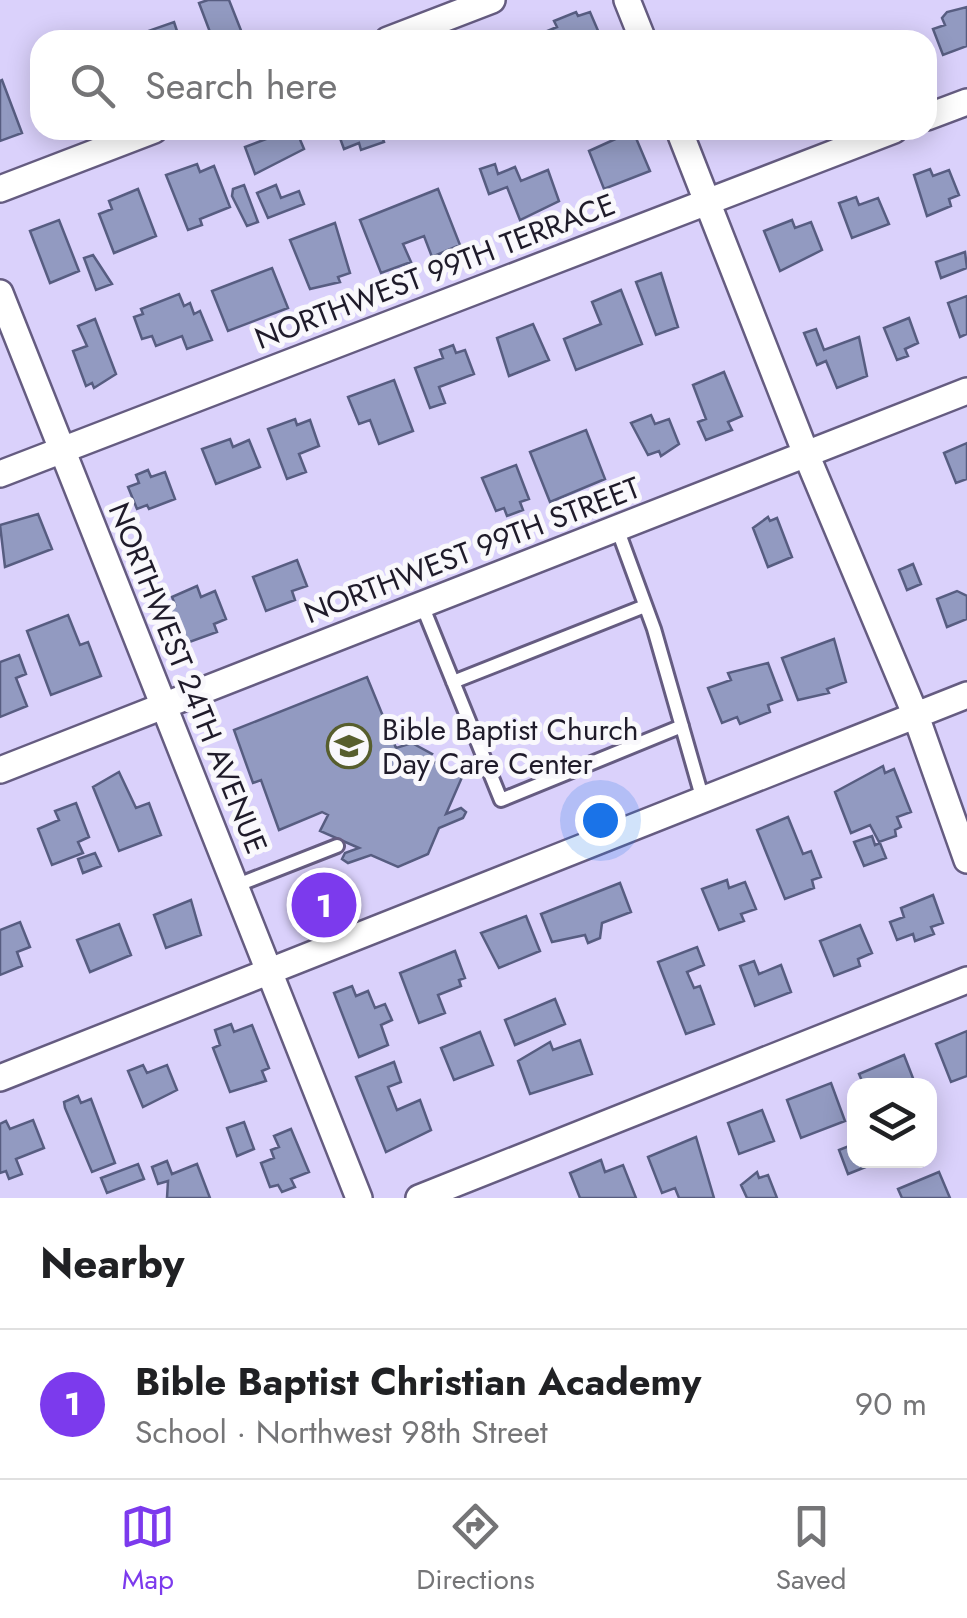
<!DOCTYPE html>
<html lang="en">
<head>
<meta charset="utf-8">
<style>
	body { margin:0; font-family:Jost,sans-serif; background:#f2f2f2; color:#202124 }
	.controls { position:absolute; right:30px; bottom:30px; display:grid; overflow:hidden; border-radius:20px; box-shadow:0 5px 25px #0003 }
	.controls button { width:90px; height:90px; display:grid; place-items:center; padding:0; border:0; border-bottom:2px solid #e0e0e0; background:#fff; color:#202124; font:50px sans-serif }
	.you { position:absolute; left:600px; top:820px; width:35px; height:35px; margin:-25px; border:8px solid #fff; border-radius:50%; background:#1a73e8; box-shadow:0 0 0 15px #1a73e833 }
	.badge { display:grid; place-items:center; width:65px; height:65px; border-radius:50%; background:#7c3aed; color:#fff; font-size:32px; font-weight:700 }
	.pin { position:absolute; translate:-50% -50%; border:5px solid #fff; box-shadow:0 2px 10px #0006 }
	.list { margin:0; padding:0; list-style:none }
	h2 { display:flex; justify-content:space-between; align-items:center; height:130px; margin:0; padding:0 40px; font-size:42px }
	h2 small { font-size:32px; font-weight:400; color:#757577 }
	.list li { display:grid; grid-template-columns:65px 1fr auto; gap:30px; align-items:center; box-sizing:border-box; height:150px; padding:0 40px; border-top:2px solid #e0e0e0 }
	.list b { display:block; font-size:38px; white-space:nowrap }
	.list p { margin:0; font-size:32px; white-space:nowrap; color:#757577 }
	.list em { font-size:32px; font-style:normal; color:#757577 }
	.icon { flex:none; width:55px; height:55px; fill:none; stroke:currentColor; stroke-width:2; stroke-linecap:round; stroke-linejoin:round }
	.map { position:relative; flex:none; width:967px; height:1198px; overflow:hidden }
	.search { position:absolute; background:#fff; box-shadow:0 5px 25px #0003; left:30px; right:30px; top:30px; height:110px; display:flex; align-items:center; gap:25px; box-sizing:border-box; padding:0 35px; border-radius:30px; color:#757577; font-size:38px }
	.sheet { height:280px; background:#fff }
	nav { display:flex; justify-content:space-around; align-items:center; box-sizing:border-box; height:140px; border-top:2px solid #e0e0e0; background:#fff; font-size:28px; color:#757577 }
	nav a { display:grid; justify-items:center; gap:5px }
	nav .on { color:#7c3aed }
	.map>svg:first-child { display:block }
</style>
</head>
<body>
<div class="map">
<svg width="967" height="1198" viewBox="0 0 967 1198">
	<rect width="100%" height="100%" fill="#dad1fb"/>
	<path fill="#929ac1" stroke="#575d81" stroke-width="2.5" d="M208,0h21l13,33 -13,7h-16l-14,-37z
		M967,7v39l-24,9 -10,-26 12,-4 -3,-7 5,-6z
		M576,12l2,4 12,-4 12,28h-54l-3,-8 12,-5 -3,-6z
		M174,22l6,18h-45l-1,-4z
		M2,80l20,53 -22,8v-60z
		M272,130h24l8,19 -49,25 -10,-27 21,-8 -3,-6z
		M337,130h43l4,12 -23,8 -2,-7 -15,6z
		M633,131l17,40 -46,18 -15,-38z
		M197,164l3,8 14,-6 16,41 -30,12 2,6 -14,5 -22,-55z
		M495,164l3,10 17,-7 6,14 27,-11 11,31 -39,19 -13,-33 -18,7 -9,-25z
		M930,169l3,7 16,-6 10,25 -10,4 2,7 -24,10 -13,-41z
		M244,185l14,37 -11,4 -15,-30 1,-7z
		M276,185l5,13 18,-7 5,13 -36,14 -11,-25z
		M138,189l18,47 -42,17 -15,-39 13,-5 -3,-8z
		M438,189l22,56 -28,12 -8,-21 -21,8 8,18 -30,11 -21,-53z
		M856,197l3,8 19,-7 11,26 -37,14 -13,-35z
		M59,220l20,51 -29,12 -20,-52z
		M792,220l3,8 16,-6 11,28 -42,21 -16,-40z
		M335,223l15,50 -12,4 2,5 -30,7 -20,-49z
		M965,252l2,16 -26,10 -5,-16z
		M93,255l19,29 -16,6 -12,-32z
		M272,268l16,40 -60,23 -16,-40z
		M661,273l17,54 -22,8 -20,-53z
		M621,290l21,54 -66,26 -12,-31 37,-15 -9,-22z
		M179,294l5,12 6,-3 4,11 6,-3 12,29 -25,9 -5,-13 -26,10 -4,-10 -10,3 -8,-22 9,-3 -2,-5z
		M967,296v38l-7,3 -12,-34z
		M909,318l9,25 -13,6 3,7 -11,4 -13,-32z
		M95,319l21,55 -22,14 -2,-5 -6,3 -13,-35 14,-5 -9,-20z
		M533,324l16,36 -40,16 -12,-38z
		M816,329l8,21 35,-13 8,39 -30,12 -11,-27 -9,4 -13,-32z
		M453,345l3,8 9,-3 9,24 -35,13 6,16 -15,5 -15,-40 28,-10 -3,-8z
		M724,372l18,44 -14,6 4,8 -26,10 -8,-18 8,-3 -13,-34z
		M394,380l19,51 -34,13 -9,-24 -11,4 -11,-27z
		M651,415l4,9 14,-5 10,25 -18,12 -2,-5 -11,4 -17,-32z
		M295,419l2,6 13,-5 9,26 -20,8 7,18 -19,7 -19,-50z
		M586,430l19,49 -55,23 -20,-50z
		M230,439l3,8 16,-7 11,27 -44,17 -14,-35z
		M967,443v36l-11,4 -12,-30z
		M516,465l13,34 -9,3 3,8 -16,6 -3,-8 -8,3 -14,-33z
		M148,470l3,7 14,-5 10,27 -26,10 -2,-4 -10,4 -9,-22 11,-4 -3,-8z
		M38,514l14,35 -47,18 -5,-42z
		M768,517l2,4 7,-3 15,39 -24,10 -15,-39z
		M297,560l10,26 -15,5 3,9 -29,11 -13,-34z
		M913,564l8,20 -14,6 -8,-20z
		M197,586l4,11 14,-6 11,28 -12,5 3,8 -33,12 -17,-35 8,-4 -3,-8z
		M957,591l10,5v23l-20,8 -10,-28z
		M68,615l12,30 8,-3 13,34 -50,19 -24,-64z
		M834,639l12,43 -19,7 2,4 -31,7 -16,-42z
		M19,655l7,19 -10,4 11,28 -27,11v-55z
		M768,663l14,37 -14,5 2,7 -30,12 -3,-7 -15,6 -14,-35 23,-8 -3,-7z
		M367,677l29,71 16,-5 20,11 -4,5 35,16 -17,39 15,-6 5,4 -3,6 -24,10 -11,26 -30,13 -27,-12 -23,8 -6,-4 3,-6 14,-5 -39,-17 8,-16 -6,-3 -43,18 -18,-50 -8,3 -19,-53z
		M883,766l2,7 9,-4 17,43 -14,5 4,10 -6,3 1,6 -17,6 -9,-17 -19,8 -16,-41z
		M119,772l17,36 13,-5 12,32 -42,16 -26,-64z
		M76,803l13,34 -11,5 5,11 -31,12 -14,-36 21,-9 -4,-9z
		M788,817l15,37 8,-3 10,26 -9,3 2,8 -29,11 -28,-69z
		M872,836l3,9 5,-2 6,15 -22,8 -10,-24z
		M95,853l6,13 -18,7 -5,-14z
		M727,880l2,8 16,-6 11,27 -15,5 3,7 -25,9 -17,-41z
		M620,883l11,29 -29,11 -2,15 -12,5 -3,-8 -33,7 -11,-28z
		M933,895l10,28 -12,4 3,7 -19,7 -2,-7 -16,6 -7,-18 14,-5 -3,-9z
		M191,900l10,35 -35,13 -12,-33z
		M526,916l14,35 -41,17 -18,-35z
		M20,922l10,25 -13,5 5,14 -22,9v-45z
		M119,924l12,31 -41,17 -13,-32z
		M860,925l12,28 -14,6 2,7 -26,10 -14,-35z
		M697,947l7,18 -17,7 7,16 6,-2 14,38 -28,10 -28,-72z
		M455,951l10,27 -6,2 2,6 -23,9 7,18 -26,10 -19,-50z
		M754,961l5,13 22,-9 10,27 -36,14 -15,-40z
		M352,986l4,10 12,-5 7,17 10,-4 7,16 -11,5 7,20 -29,12 -25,-64z
		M555,999l10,25 -50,21 -10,-25z
		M231,1024l3,8 18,-7 17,43 -7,3 4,10 -36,11 -17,-44 7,-3 -5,-15z
		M967,1031v45l-16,6 -15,-38z
		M480,1032l13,33 -39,15 -13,-32z
		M580,1040l12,34 -62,20 -12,-33 32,-19 3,8z
		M904,1055l12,31h-52l-5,-12z
		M394,1062l7,20 -13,5 9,23 23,-10 11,30 -45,22 -30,-75z
		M143,1065l4,8 20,-8 10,25 -34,17 -15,-36z
		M831,1083l14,38 -44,17 -14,-38z
		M78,1096l3,7 10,-4 24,64 -23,9 -27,-64 -1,-6z
		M762,1110l12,31 -35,13 -11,-31z
		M33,1120l11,28 -28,11 6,15 -13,5 -3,-8 -6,2v-49l6,-3 4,8z
		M244,1122l10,27 -17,7 -10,-28z
		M291,1129l18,43 -18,7 4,8 -13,5 -4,-7 -8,2 -9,-24 13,-5 -3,-8 8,-3 -5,-11z
		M696,1137l18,61h-35l-4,-10 -13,5 -14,-36z
		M854,1144v16l24,2 -30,12 -9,-24z
		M601,1160l4,12 18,-7 13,33h-56l-10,-25z
		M167,1161l5,13 25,-10 13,34h-43l1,-17 -10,3 -6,-17z
		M138,1164l6,15 -37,14 -6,-15z
		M757,1172l2,6 9,-3 9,23h-30l-6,-13z
		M939,1172l11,26h-48l-4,-9z"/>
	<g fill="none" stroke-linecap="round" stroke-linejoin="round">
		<defs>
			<path id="lane" d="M617,528l37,101 49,171
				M422,605l79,195 181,-74
				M453,682l192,-76
				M235,886l102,-40"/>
			<path id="street" d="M627,0l16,40
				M388,40l104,-40
				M927,117l40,-15
				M679,130l127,324 110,262 51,144
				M0,189l154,-59
				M0,293l359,905
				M0,474l894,-344
				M0,770l967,-379
				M0,1078l967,-383
				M419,1198l548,-218"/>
		</defs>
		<use href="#lane" stroke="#655c81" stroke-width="18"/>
		<use href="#street" stroke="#655c81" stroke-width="30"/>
		<use href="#lane" stroke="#fff" stroke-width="12"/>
		<use href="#street" stroke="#fff" stroke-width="25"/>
	</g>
	<defs>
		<symbol id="school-ring" viewBox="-11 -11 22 22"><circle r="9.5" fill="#f9f8fc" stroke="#575e2d" stroke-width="1.5"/><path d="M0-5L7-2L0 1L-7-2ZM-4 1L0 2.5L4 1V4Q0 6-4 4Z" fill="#575e2d"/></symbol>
	</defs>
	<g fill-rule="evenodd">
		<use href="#school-ring" x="324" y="721" width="50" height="50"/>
	</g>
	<g text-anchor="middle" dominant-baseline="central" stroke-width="10" stroke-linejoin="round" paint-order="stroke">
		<g font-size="30" fill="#1f1b2a" stroke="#f9f8fc">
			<text transform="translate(435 271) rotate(-21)">NORTHWEST 99TH TERRACE</text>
			<text transform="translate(472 550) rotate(-21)">NORTHWEST 99TH STREET</text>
			<text transform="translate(188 678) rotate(68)">NORTHWEST 24TH AVENUE</text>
		</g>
		<g font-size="30" fill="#1f1b2a" stroke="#f9f8fc" text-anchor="start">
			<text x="382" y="729">Bible Baptist Church<tspan x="382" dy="34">Day Care Center</tspan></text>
		</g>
	</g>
</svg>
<div class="controls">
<button><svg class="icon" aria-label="layers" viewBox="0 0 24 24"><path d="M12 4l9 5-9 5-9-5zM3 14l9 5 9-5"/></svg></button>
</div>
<div class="you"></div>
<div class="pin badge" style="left:324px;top:905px">1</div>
<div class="search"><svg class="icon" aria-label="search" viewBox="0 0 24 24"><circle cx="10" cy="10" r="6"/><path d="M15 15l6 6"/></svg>Search here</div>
</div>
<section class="sheet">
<h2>Nearby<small></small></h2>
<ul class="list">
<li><span class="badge">1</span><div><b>Bible Baptist Christian Academy</b><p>School · Northwest 98th Street</p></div><em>90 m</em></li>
</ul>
</section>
<nav>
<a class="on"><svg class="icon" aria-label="map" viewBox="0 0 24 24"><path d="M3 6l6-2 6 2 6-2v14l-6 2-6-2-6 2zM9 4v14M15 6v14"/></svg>Map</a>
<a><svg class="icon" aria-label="directions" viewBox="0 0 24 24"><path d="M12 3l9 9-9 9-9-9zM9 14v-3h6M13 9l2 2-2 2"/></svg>Directions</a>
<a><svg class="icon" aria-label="saved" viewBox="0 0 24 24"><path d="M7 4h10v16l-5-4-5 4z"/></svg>Saved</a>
</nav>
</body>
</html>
